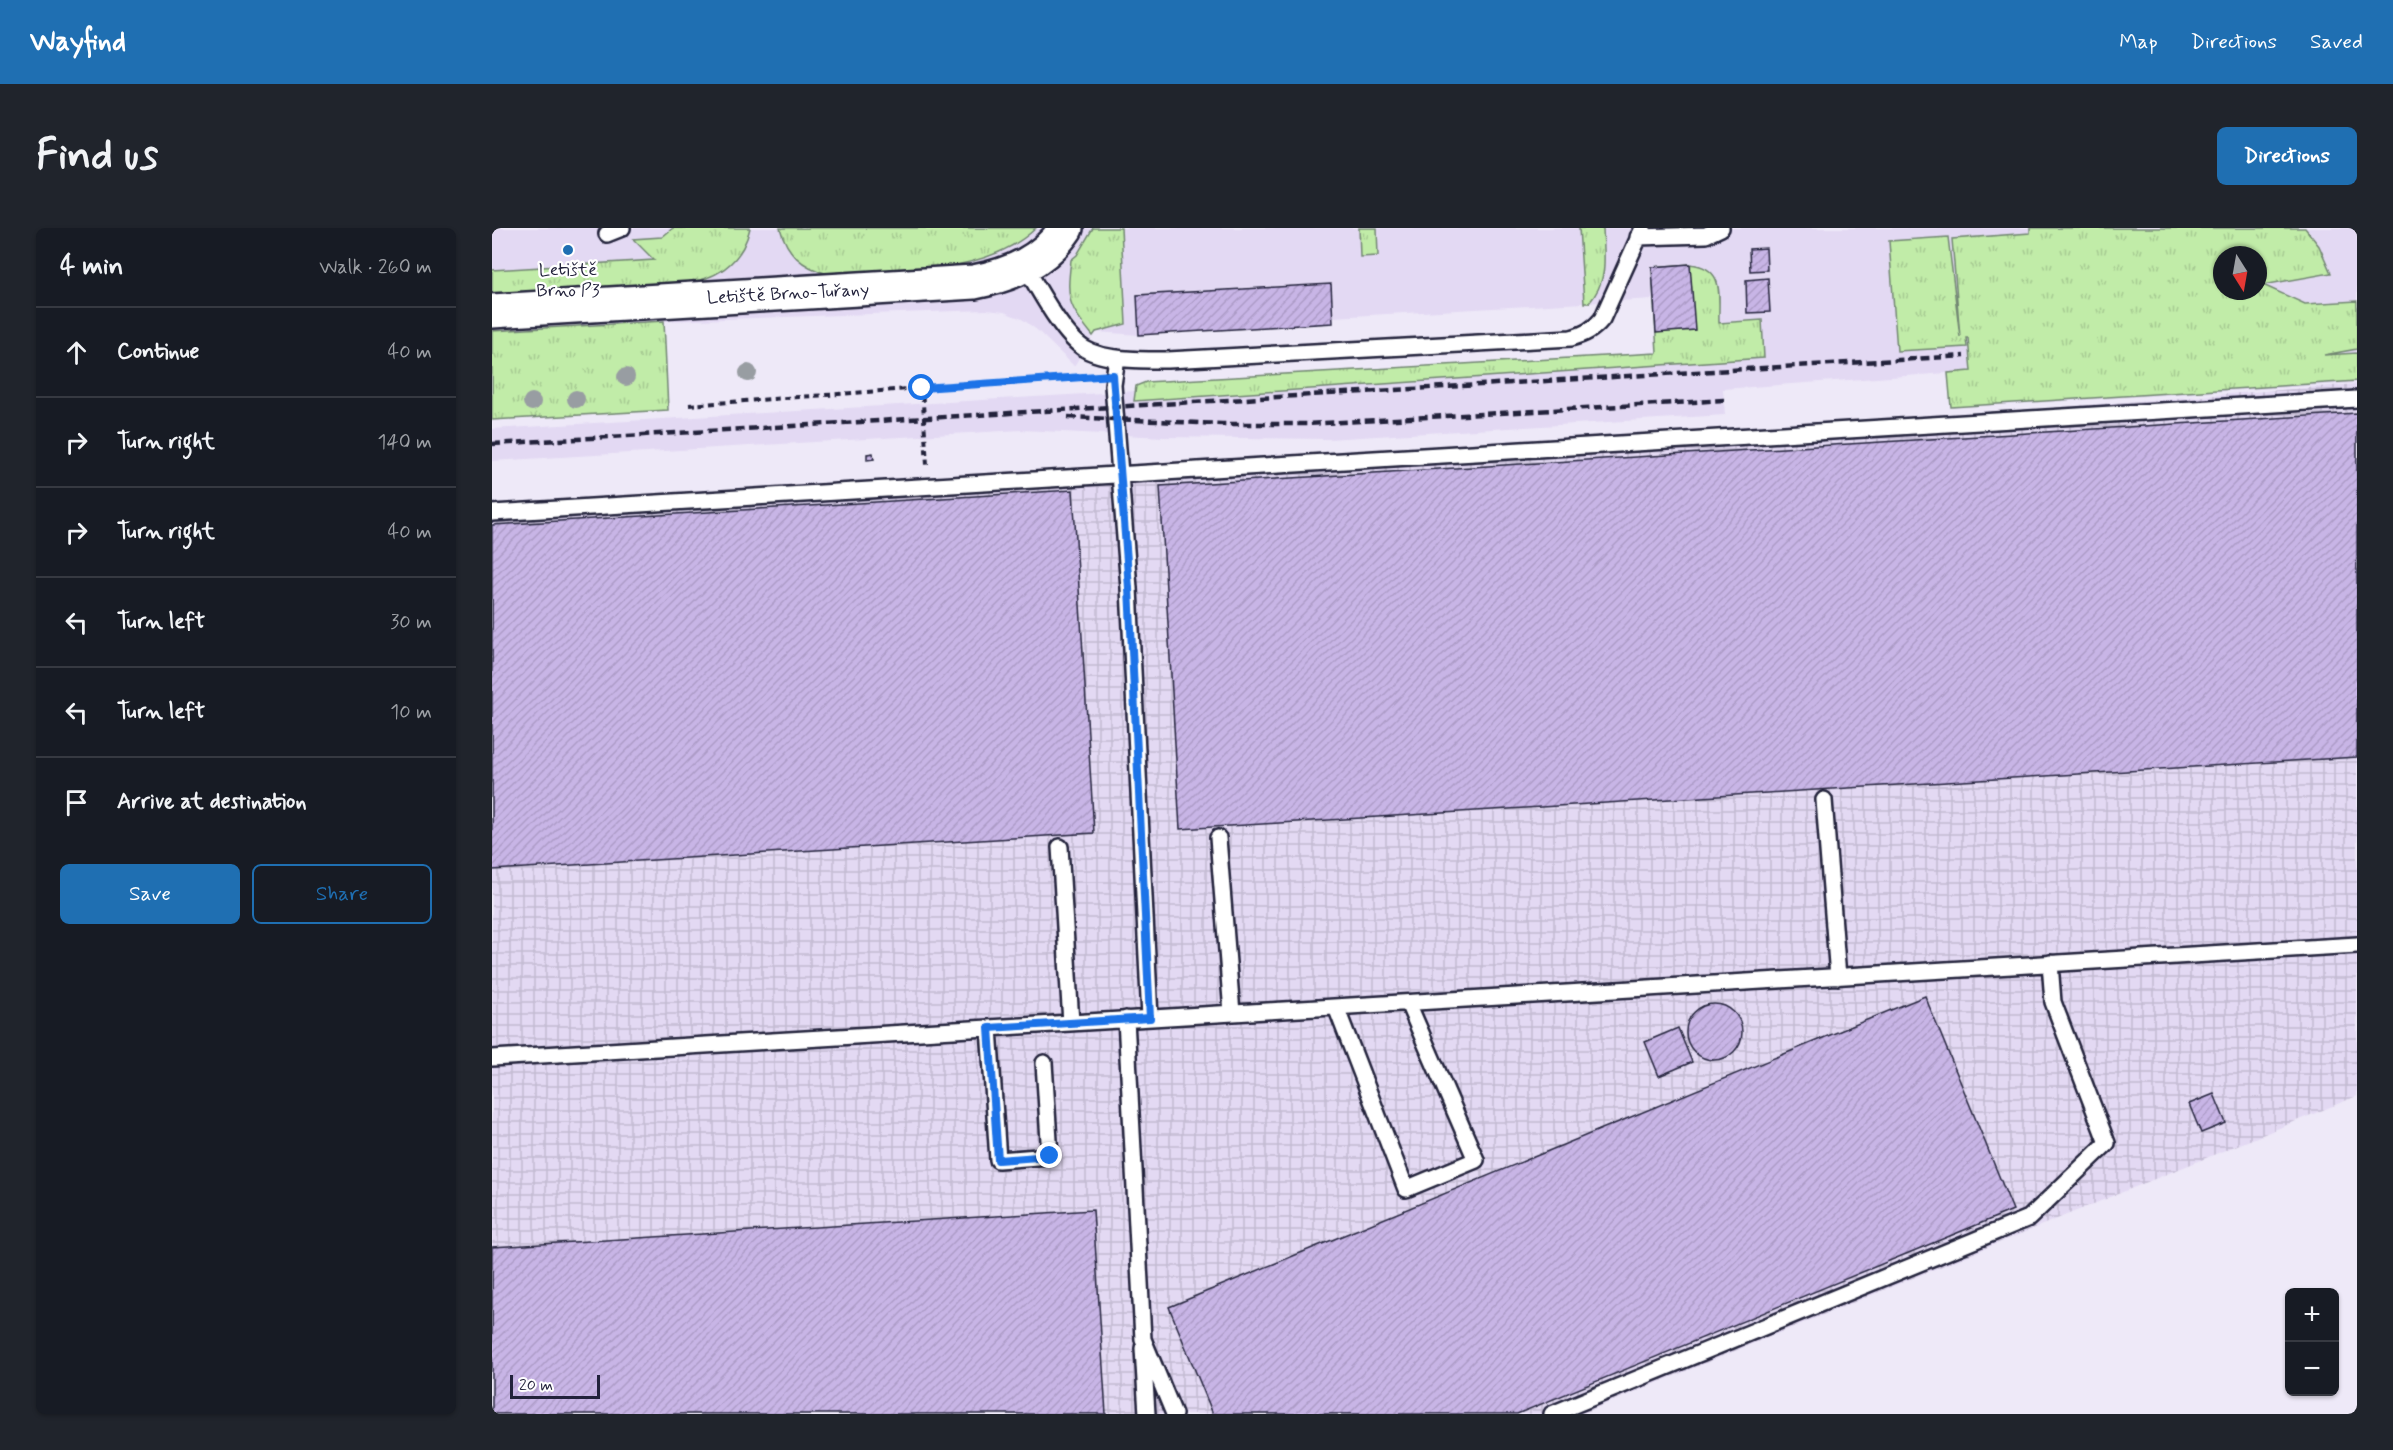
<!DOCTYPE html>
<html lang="en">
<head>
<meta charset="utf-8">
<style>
	body { margin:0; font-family:Mynerve,sans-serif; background:#20242c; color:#f1f3f6 }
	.controls { position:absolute; right:18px; bottom:18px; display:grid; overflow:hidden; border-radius:9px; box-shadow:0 2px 4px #0004 }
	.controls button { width:54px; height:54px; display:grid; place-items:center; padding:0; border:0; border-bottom:2px solid #363941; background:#171b24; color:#f1f3f6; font:30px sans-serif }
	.compass { position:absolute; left:1721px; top:18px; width:54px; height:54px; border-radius:50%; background:#171b24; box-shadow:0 2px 4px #0004; rotate:169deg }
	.scale { position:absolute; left:18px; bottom:15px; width:90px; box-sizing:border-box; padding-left:6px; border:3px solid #22223b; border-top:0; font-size:16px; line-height:21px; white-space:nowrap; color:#22223b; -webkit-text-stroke:4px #fff; paint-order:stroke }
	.stop { position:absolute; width:18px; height:18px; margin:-14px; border:4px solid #1a73e8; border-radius:50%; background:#fff }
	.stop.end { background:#1a73e8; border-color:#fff; box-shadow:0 2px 6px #0008 }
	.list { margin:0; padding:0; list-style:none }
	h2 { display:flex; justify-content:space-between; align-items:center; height:78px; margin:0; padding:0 24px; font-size:26px }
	h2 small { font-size:20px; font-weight:400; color:#9ea1a6 }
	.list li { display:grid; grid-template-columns:39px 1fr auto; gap:18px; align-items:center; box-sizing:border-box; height:90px; padding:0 24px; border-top:2px solid #363941 }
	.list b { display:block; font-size:22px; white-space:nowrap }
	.list em { font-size:20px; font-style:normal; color:#9ea1a6 }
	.actions { display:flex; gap:12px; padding:18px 24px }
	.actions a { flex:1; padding:14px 0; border:2px solid #1f6fb2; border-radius:9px; text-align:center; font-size:21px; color:#1f6fb2 }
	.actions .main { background:#1f6fb2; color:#fff }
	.icon { flex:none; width:33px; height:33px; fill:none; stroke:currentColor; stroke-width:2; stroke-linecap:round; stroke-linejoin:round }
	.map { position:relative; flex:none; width:1865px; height:1186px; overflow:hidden; border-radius:9px }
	header { display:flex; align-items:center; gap:36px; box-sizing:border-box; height:84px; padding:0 30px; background:#1f6fb2; color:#fff }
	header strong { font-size:28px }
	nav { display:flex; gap:33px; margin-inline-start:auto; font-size:21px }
	.intro { display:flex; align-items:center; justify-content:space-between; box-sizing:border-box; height:144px; padding:0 36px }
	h1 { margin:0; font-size:42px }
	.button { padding:15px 27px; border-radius:9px; background:#1f6fb2; color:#fff; font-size:21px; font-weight:700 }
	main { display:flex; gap:36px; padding:0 36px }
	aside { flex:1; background:#171b24; border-radius:9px; box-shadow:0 2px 4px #0004 }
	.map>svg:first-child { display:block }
</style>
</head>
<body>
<header>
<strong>Wayfind</strong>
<nav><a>Map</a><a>Directions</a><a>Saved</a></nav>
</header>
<div class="intro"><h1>Find us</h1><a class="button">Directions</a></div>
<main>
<aside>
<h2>4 min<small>Walk · 260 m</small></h2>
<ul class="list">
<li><svg class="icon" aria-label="ahead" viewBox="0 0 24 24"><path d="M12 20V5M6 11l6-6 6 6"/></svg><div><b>Continue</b></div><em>40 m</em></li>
<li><svg class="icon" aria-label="right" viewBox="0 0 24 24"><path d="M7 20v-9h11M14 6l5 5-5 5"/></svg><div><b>Turn right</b></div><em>140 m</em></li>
<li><svg class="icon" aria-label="right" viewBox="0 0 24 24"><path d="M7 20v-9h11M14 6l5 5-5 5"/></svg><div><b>Turn right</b></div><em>40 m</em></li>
<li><svg class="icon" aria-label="left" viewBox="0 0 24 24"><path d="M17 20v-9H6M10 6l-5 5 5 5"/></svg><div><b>Turn left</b></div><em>30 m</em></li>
<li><svg class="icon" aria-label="left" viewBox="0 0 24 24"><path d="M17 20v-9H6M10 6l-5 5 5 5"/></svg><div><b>Turn left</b></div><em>10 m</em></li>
<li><svg class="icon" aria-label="arrive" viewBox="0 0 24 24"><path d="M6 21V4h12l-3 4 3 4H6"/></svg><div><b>Arrive at destination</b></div></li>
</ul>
<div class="actions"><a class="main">Save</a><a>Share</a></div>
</aside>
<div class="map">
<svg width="1865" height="1186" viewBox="0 0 1865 1186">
	<defs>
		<pattern id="industrial-grid" width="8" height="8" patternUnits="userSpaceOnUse" patternTransform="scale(1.5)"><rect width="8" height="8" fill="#e3d9f3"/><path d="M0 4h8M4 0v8" fill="none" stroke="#c2bad1"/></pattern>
		<pattern id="grass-tufts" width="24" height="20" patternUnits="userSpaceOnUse" patternTransform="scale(1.5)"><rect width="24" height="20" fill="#c1eca8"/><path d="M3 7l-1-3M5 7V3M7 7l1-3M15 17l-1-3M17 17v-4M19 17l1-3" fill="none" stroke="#a6ca92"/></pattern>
		<pattern id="building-hatch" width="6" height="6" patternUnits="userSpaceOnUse" patternTransform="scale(1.5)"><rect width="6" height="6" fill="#c8b5e6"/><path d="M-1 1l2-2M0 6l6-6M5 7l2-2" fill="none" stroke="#ac9bc6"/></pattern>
	</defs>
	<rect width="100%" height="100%" fill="#eee9f8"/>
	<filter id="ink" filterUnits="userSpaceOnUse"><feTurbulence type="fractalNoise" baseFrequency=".0167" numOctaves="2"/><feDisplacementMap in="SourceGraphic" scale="12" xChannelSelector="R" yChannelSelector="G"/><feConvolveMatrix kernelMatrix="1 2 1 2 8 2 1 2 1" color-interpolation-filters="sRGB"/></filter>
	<g filter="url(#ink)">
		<path fill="#e3d9f3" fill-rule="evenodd" d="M0,0h1865v155l-406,25 -4,-35 -224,16 2,26 -397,24 -164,-2 -143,-7 -529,31v-32l1202,-71 -37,-10 -3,-49 -320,18 -1,6 -194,12 -43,-3 -22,34 -37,-36 -15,-11 -18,-7 -17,-2 -322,11v16l-173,10zM1730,27h36v36h-36z"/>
		<path fill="url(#industrial-grid)" d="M1865,156v712l-776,318h-1089v-908l1456,-90z"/>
		<path fill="url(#grass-tufts)" stroke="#728772" stroke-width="1.5" fill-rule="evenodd" d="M181,0h77c-8,36 -36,53 -71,56l-187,10v-24l162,-10 -21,-21 29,-2z
			M288,0h256c-51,49 -141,42 -208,46 -26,-7 -41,-20 -48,-46z
			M601,0h28l5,96 -30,8 -3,4c-25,-31 -27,-36 -22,-76l6,-5z
			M867,0h18l1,28 -18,1z
			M1087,0h24c1,29 6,52 -14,75h-5z
			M1538,0h275l14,18 12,27 -68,12 42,19 52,-3v48l-33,6 33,-2v28l-406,26 -3,-34 23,-2 -3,-33h-2l1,9 -70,4 -8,-110 59,-4 12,100 -8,-98 78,-6zM1730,27h36v36h-36z
			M1198,36c36,4 28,31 29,59l43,-3 2,38 -630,43 2,-15 10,-4 511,-29 -5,-86z
			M172,93l4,89 -176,10v-89z"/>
		<path fill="url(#building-hatch)" stroke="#22223b" stroke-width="1.5" d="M1274,20l1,22 -17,1 -1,-22z
			M1198,36l5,66 -39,3 -4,-66z
			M1276,50l2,34 -23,1 -1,-33z
			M839,56l2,39 -194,12 -2,-40z
			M1865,185v344l-1177,72 -20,-343z
			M381,225l1,6 -7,1v-6z
			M581,262l21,343 -602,37v-345z
			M1433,768l88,214 -496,204h-304l-44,-107z
			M1194 804a28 28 0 1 1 56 0a28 28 0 1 1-56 0Z
			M1186,800l14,34 -33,14 -14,-34z
			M1722,866l12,29 -25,10 -12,-29z
			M601,982l13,204h-614v-167z"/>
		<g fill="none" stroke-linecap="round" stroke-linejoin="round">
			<defs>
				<path id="service" d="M115,6l15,-6
					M1146,9l68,-2 15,-7
					M533,38c13,22 38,70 60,83 20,12 60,11 83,11l403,-22c14,-4 22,-8 31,-19l41,-91
					M625,130l-4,27 16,203 21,430
					M0,285l1865,-114
					M1332,572l14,177
					M726,610l14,175
					M568,619l11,176
					M844,779l70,182 70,-29 -68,-157
					M634,791l17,320 31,75
					M497,800l9,132 52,-4 -6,-93
					M0,830l1865,-113
					M651,1120l4,66
					M1060,1186l477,-196 78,-75 -54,-141 -3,-39"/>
				<path id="tertiary" d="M0,83l482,-29c37,-7 70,-21 92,-54"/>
			</defs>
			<use href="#service" stroke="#22223b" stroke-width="20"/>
			<use href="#tertiary" stroke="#22223b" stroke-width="38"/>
			<path stroke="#22223b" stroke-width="4" stroke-dasharray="6 4.5" stroke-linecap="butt" d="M430,160l167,-11
				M197,177l233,-17 5,77"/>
			<use href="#service" stroke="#fff" stroke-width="15"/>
			<use href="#tertiary" stroke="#fff" stroke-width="33"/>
			<path stroke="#22223b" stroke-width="4.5" stroke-dasharray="9 4.5" stroke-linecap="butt" d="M576,189l154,7h85l419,-24
				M0,216l1472,-88"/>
		</g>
		<g fill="#989da2">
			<circle cx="256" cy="145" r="9"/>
			<circle cx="134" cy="149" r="9"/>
			<circle cx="84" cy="171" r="9"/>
			<circle cx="40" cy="174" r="9"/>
		</g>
	</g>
	<g fill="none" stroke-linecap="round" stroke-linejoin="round" filter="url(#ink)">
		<path stroke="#1a73e8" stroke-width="8" d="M430,160l191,-13 16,213 21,430 -161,10 9,132 52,-4"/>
	</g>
	<circle fill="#1f6fb2" stroke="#fff" stroke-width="2" cx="76" cy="22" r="6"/>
	<g text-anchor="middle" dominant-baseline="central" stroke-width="4.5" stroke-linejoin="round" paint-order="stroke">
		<g font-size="18" fill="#22223b" stroke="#fff">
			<text x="76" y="42">Letiště<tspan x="76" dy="21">Brno P3</tspan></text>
		</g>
		<g font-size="18" fill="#22223b" stroke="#fff">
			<text transform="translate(296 66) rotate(-3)">Letiště Brno-Tuřany</text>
		</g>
	</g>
</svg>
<div class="controls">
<button>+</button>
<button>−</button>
</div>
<svg class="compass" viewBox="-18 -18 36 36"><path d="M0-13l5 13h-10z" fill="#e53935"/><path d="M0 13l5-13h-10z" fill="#9ea1a6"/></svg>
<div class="scale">20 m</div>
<div class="stop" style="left:430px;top:160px"></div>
<div class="stop end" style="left:558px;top:928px"></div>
</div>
</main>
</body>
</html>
